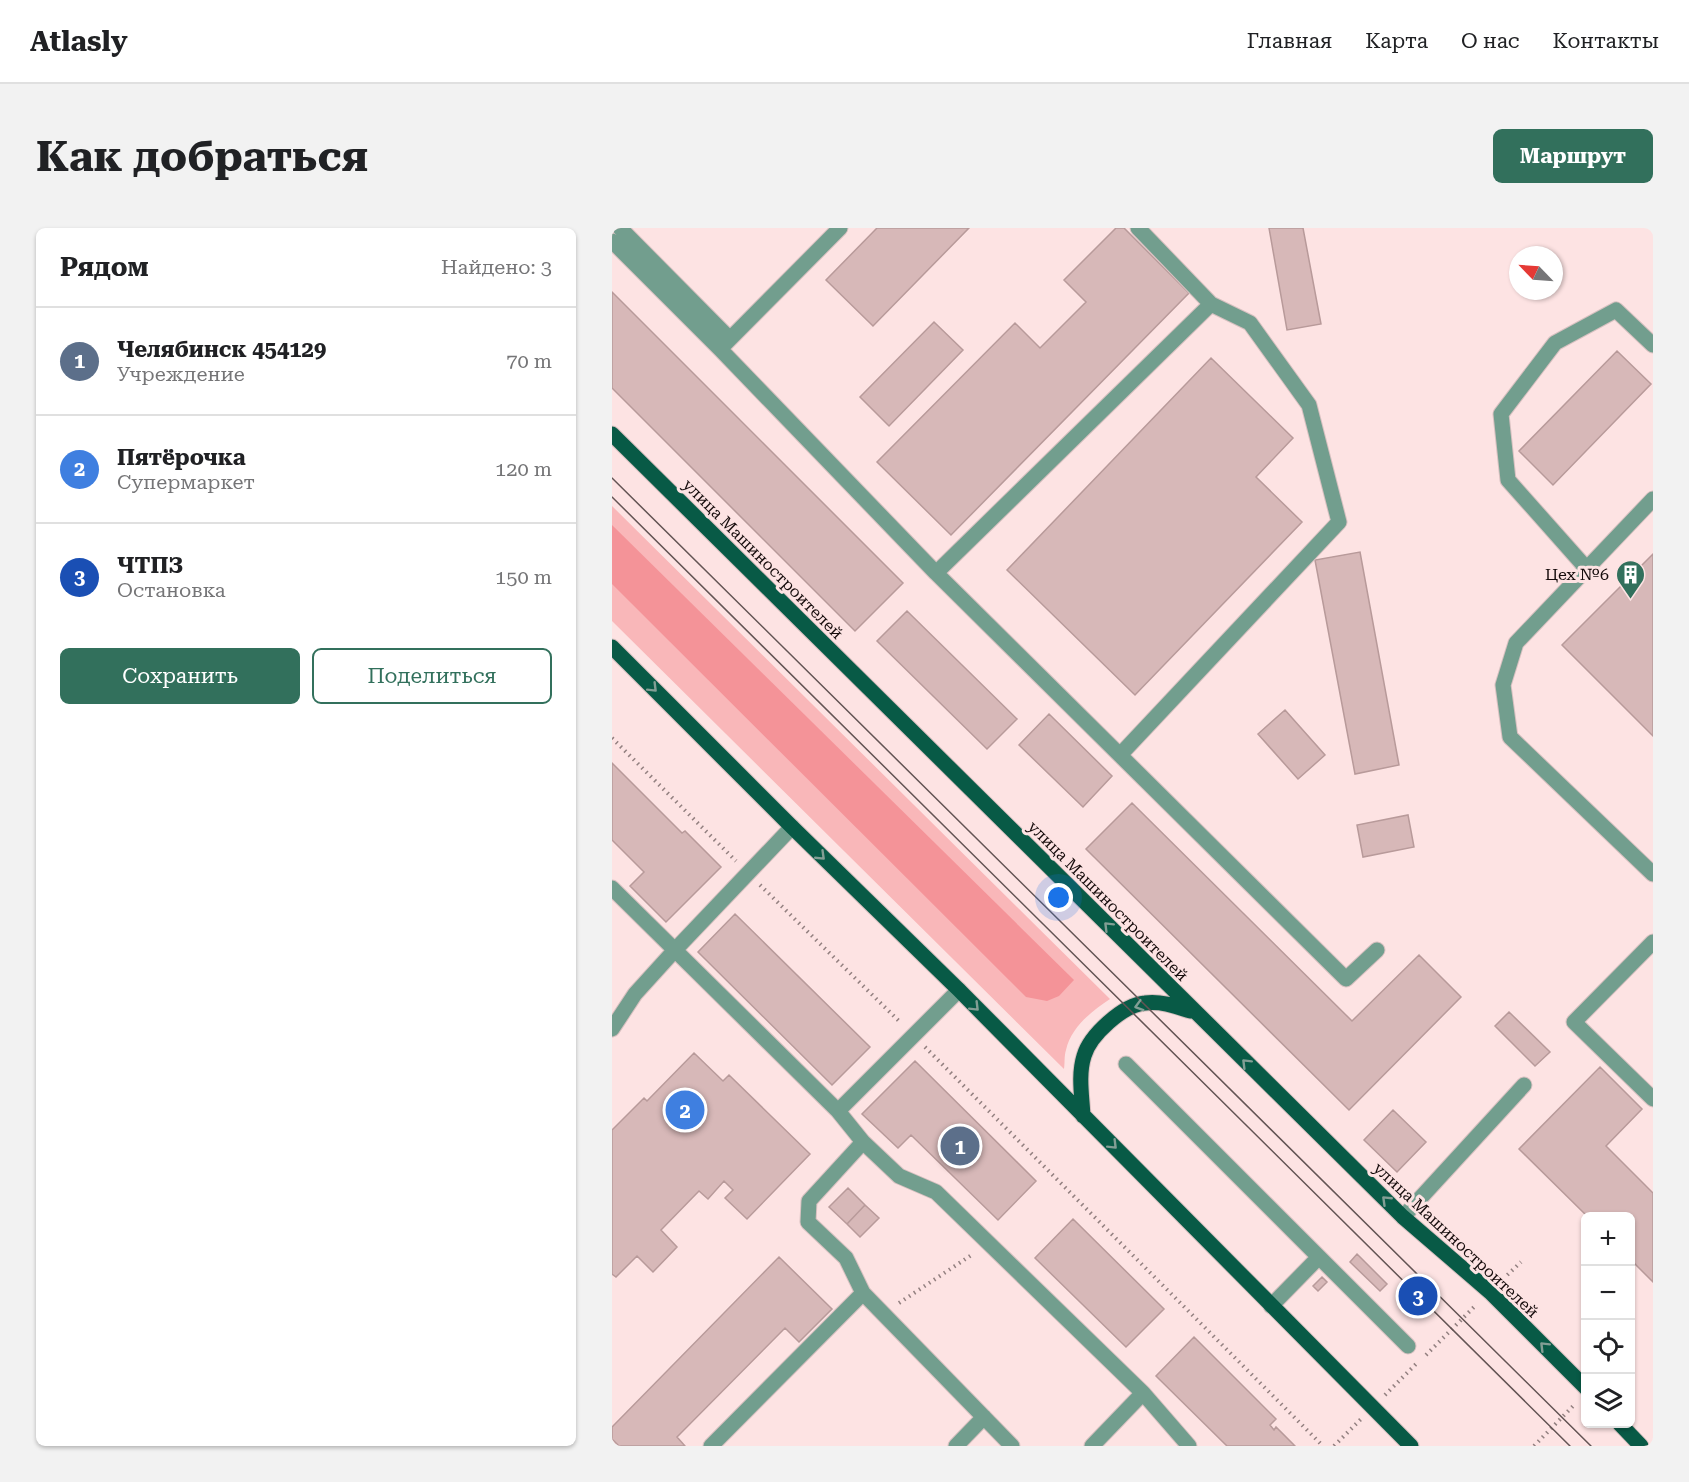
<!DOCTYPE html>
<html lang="ru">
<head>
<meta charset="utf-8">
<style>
	body { margin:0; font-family:"Roboto Serif",serif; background:#f2f2f2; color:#202124 }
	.controls { position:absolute; right:18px; bottom:18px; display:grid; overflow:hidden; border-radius:9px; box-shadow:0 2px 4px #0004 }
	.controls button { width:54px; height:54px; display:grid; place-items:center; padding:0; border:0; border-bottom:2px solid #e0e0e0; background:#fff; color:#202124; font:30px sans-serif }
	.compass { position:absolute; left:897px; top:18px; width:54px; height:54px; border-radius:50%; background:#fff; box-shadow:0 2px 4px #0004; rotate:295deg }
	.you { position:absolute; left:447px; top:670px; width:21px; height:21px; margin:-15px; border:4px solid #fff; border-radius:50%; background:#1a73e8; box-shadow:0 0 0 9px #1a73e833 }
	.badge { display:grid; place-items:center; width:39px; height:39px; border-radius:50%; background:#32705c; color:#fff; font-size:20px; font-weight:700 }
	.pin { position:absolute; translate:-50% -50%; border:3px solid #fff; box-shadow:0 2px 6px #0006 }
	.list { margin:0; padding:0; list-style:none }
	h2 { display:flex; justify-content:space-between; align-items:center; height:78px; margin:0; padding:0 24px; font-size:26px }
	h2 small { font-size:20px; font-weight:400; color:#757577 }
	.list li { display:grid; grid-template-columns:39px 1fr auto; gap:18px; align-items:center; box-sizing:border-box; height:108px; padding:0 24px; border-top:2px solid #e0e0e0 }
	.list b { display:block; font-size:22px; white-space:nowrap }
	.list p { margin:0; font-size:20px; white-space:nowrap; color:#757577 }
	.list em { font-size:20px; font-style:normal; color:#757577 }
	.actions { display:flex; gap:12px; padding:18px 24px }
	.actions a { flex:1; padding:14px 0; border:2px solid #32705c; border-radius:9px; text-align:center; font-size:21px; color:#32705c }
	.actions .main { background:#32705c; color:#fff }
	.icon { flex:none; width:33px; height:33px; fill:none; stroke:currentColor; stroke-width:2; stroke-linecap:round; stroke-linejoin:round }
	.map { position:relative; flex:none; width:1041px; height:1218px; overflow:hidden; border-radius:9px }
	header { display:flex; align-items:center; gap:36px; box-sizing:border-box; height:84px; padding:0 30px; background:#fff; border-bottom:2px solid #e0e0e0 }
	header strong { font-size:28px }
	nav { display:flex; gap:33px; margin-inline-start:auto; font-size:21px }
	.intro { display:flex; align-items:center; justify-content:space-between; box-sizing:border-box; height:144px; padding:0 36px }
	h1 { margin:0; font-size:42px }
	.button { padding:15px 27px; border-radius:9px; background:#32705c; color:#fff; font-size:21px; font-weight:700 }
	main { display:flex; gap:36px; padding:0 36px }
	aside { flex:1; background:#fff; border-radius:9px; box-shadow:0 2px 4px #0004 }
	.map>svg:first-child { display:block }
</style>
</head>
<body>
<header>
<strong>Atlasly</strong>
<nav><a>Главная</a><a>Карта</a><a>О нас</a><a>Контакты</a></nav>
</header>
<div class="intro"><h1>Как добраться</h1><a class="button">Маршрут</a></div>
<main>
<aside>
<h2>Рядом<small>Найдено: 3</small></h2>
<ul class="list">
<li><span class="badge" style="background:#5c6f8a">1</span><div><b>Челябинск 454129</b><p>Учреждение</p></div><em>70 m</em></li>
<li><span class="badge" style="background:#3f7fe0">2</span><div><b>Пятёрочка</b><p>Супермаркет</p></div><em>120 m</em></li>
<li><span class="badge" style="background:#1a4fb4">3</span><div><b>ЧТПЗ</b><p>Остановка</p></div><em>150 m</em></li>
</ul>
<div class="actions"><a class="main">Сохранить</a><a>Поделиться</a></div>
</aside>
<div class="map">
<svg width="1041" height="1218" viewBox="0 0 1041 1218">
	<rect width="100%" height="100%" fill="#fde3e3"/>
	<path fill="#f9b7b9" d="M0,278l498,493c-18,12 -39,28 -44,51 -2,6 -1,13 -2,19l-452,-448z"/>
	<path fill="#f49398" d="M0,297l462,455 -15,16 -12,5 -21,-4 -414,-413z"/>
	<path fill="#d7b8b8" stroke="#b89a9a" stroke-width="1.5" d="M265,0h92l-96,98 -47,-46z
		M504,0h8l65,65 -238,242 -74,-73 138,-139 25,25 46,-46 -22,-22z
		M657,0h34l18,96 -34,6z
		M0,64l291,291 -48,48 -243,-243z
		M322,94l29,28 -74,76 -29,-29z
		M1005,123l34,33 -98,101 -34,-34z
		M599,130l82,80 -37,39 46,45 -167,173 -128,-125z
		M748,324l39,213 -44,9 -40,-214z
		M1041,326v182l-91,-91z
		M295,383l110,108 -30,30 -110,-108z
		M673,482l40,45 -27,24 -40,-45z
		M437,486l63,62 -29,31 -64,-62z
		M0,535l70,70 3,-2 36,36 -55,55 -36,-36 14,-14 -32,-32z
		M520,575l220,218 67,-66 42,42 -112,113 -263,-261z
		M796,587l6,32 -51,10 -6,-32z
		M123,686l135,133 -38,38 -134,-133z
		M897,784l41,40 -15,14 -40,-40z
		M82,825l29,28 6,-6 81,79 -63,65 -22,-21 8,-8 -9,-9 -16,18 -9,-8 -38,39 16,17 -24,25 -16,-16 -21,21 -4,-3v-144l32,-32 3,3z
		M303,833l121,120 -38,39 -87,-85 -13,13 -36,-34z
		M988,839l42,42 -36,37 47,47v89l-23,-23v-43h-43l-68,-67z
		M781,882l33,32 -29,30 -33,-32z
		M236,960l17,17 -18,19 -18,-17z
		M253,977l14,13 -19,19 -13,-13z
		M461,991l91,90 -38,38 -91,-89z
		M745,1026l30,30 -7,7 -30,-29z
		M167,1029l53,52 -33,33 -14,-14 -108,109 8,9h-66l-7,-7v-12z
		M710,1049l5,5 -9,9 -5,-5z
		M582,1109l82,82 -6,6 4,5 2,-3 19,19h-68l-71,-70z"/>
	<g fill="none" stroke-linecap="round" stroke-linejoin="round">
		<defs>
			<path id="minor" d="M8,0l110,111
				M0,13l108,108 216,224 410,406 31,-29
				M108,121l120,-121
				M1041,271l-137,144 -13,42 7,52 143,137
				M975,341l-79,-89 -7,-66 54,-71 61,-33 37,35
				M324,345l275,-269
				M508,527l219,-233 -30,-117 -59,-82 -39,-19 -73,-76
				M0,660l226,223 25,31 36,34 37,16 207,201 -51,53
				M1041,714l-79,80 79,77
				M0,801l23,-35 39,-43 118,-124
				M514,836l282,282
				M226,883l121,-121
				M251,914l-54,59 -1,21 38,36 17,35 149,153
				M791,989l121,-132
				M659,1078l48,-49
				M531,1165l46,53
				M99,1218l152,-153
				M344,1218l28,-29"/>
			<path id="major" d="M0,206l791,783 87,75 96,96
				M0,419l180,180 167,163 452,456
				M471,888c-1,-20 -5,-41 1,-60 6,-21 39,-51 61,-53 16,-2 30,3 45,8
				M1008,1196l21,22"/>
		</defs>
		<use href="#minor" stroke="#d8c1c1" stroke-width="17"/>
		<use href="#major" stroke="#d8c1c1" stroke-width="17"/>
		<path stroke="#938080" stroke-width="4" stroke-dasharray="1.5 4.5" stroke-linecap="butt" d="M0,510l124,123
			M148,657l141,138
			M313,819l398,399
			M891,1051l18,-17
			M287,1075l74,-49
			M814,1127l50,-50
			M773,1167l31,-31
			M722,1218l27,-27
			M922,1218l41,-42"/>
		<use href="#minor" stroke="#729e8e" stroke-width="15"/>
		<use href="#major" stroke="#085a46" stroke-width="15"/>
		<path stroke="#635454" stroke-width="1.5" d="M0,250l979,968
			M0,269l958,949"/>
	</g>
	<defs><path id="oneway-chevron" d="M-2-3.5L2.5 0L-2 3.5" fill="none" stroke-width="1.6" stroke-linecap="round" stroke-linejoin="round" transform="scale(1.5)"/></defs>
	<g stroke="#829e94">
		<use href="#oneway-chevron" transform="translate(41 460) rotate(45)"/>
		<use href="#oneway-chevron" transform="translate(209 628) rotate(44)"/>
		<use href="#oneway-chevron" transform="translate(496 698) rotate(-135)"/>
		<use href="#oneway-chevron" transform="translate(527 778) rotate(164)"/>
		<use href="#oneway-chevron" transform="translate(363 779) rotate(45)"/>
		<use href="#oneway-chevron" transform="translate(634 835) rotate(-135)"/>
		<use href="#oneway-chevron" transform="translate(501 917) rotate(45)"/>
		<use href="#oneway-chevron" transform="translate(774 972) rotate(-136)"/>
		<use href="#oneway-chevron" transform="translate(932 1118) rotate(-135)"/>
	</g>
	<defs>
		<symbol id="building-pin" viewBox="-11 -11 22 30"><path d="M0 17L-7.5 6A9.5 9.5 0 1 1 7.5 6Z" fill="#32705c" stroke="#fde3e3"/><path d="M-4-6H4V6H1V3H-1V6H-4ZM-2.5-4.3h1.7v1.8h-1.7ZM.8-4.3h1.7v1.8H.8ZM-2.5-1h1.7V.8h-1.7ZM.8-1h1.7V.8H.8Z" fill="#fff"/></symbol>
	</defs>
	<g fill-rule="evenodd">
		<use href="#building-pin" x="1002" y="330" width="33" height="45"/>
	</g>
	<g text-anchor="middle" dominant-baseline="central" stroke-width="6" stroke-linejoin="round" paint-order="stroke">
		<g font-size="16" fill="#160c0c" stroke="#fde3e3">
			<text transform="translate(151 331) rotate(45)">улица Машиностроителей</text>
			<text transform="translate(496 673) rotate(45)">улица Машиностроителей</text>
			<text transform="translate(844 1012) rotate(43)">улица Машиностроителей</text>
		</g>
		<g font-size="16" fill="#160c0c" stroke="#fde3e3" text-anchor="end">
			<text x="997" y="346">Цех №6</text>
		</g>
	</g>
</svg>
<div class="controls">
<button>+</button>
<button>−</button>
<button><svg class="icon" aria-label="locate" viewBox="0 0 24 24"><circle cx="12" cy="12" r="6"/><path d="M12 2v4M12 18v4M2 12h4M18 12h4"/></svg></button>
<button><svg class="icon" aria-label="layers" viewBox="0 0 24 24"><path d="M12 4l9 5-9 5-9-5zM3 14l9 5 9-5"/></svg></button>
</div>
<svg class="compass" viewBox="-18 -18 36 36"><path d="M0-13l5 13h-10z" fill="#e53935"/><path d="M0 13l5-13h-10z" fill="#757577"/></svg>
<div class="you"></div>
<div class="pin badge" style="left:348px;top:918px;background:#5c6f8a">1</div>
<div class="pin badge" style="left:73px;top:882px;background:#3f7fe0">2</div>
<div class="pin badge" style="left:806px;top:1068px;background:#1a4fb4">3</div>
</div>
</main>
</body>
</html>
